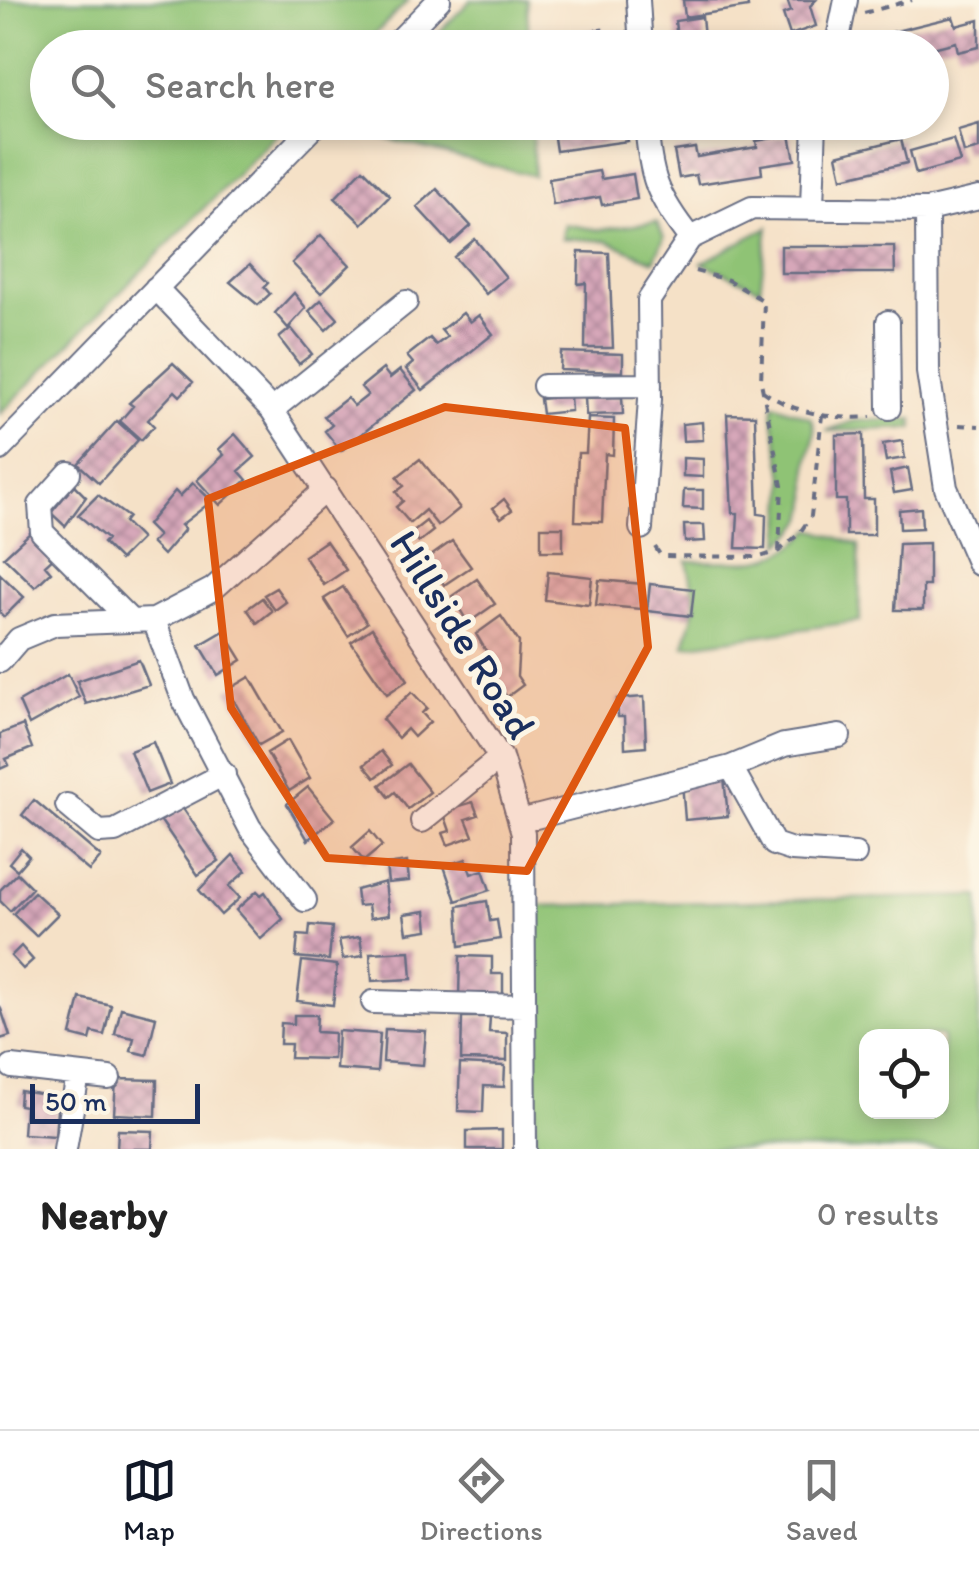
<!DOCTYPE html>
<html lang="en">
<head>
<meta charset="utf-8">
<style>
	body { margin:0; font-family:Itim,sans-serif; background:#f2f2f2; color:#222 }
	.controls { position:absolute; right:30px; bottom:30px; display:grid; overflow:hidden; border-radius:20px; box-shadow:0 5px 15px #0003 }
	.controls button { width:90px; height:90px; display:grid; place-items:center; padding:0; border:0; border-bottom:2px solid #e0e0e0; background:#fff; color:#222; font:50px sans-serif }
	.scale { position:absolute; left:30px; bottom:25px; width:170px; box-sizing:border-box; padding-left:10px; border:5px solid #1b2f5e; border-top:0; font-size:28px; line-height:35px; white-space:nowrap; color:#1b2f5e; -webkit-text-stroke:8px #fcf5e5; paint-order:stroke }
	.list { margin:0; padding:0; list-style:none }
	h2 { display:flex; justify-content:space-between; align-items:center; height:130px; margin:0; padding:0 40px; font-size:42px }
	h2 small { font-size:32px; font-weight:400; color:#767676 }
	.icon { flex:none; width:55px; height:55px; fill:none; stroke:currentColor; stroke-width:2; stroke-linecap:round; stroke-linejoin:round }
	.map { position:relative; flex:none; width:979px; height:1149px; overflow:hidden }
	.search { position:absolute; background:#fff; box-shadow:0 5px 15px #0003; left:30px; right:30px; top:30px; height:110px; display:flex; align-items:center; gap:25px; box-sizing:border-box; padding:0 35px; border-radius:55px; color:#767676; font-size:38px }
	.sheet { height:280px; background:#fff }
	nav { display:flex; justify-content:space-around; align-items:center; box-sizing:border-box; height:140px; border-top:2px solid #e0e0e0; background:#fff; font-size:28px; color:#767676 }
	nav a { display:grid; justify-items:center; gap:5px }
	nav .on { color:#111827 }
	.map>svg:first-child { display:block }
</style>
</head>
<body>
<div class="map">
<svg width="979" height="1149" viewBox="0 0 979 1149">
	<defs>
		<pattern id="building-cross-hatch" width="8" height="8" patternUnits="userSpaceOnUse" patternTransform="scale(2.5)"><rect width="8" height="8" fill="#d7a7b9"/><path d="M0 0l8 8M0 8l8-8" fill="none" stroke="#ae889a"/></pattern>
	</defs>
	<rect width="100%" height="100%" fill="#fcf5e5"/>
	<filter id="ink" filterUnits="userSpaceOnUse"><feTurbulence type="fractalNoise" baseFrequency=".01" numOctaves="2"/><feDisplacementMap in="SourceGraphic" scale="20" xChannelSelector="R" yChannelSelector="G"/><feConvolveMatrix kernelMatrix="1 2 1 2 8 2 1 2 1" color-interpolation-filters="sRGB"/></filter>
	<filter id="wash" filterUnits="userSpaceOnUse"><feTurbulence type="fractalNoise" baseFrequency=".0048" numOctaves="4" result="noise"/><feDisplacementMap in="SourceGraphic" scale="40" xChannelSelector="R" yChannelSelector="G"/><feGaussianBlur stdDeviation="2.25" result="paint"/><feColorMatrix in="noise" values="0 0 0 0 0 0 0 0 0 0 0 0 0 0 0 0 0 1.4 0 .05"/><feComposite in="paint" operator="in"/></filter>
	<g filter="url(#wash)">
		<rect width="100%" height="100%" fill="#f5e1c7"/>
		<path fill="#8fc375" stroke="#55796a" stroke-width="2.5" fill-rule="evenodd" d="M0,0h409l-47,47 -314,1v74l240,1 -288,291z
			M471,0h56l2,47h-105z
			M350,123h182l2,53 -189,-48z
			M657,222l7,16 -10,23 -47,-20 -45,-3 2,-14 35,6z
			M768,227l-8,62 -58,-26z
			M774,404l37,14c9,16 -2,29 -3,47 -2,39 9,50 -27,79l4,-62 -13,-68z
			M913,419v9l-87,3 28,-10z
			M812,529l47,16 1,76 -176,25 12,-42 -9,-43c53,-1 86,10 125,-32z
			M979,896v253h-444v-243zM866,1036h76v76h-76z"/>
		<g id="blocks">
			<path fill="url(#building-cross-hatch)" d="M683,0h64l1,7 -63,10z
				M787,0h29l-6,6 6,20 -26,9 -7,-21 8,-3z
				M702,17l3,31h-27l-3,-27z
				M953,17l3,9 23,-6v27l-21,5 -2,-10 -23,6h-68l24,-8 -1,-7z
				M602,29l3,19h-30l-2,-15z
				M625,122l3,19 -72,10 -3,-20z
				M979,124v25l-15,4 -6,-23z
				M790,135l5,25 -34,5 1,9 -64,10 -2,-9 -17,3 -5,-27 21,-3 2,9 60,-10 -1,-6z
				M901,139l6,24 -65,15 -5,-23z
				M953,139l7,23 -44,12 -6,-23z
				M363,169l27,27 -28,28 -27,-26z
				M599,171l2,8 32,-5 4,25 -35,6 -2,-8 -47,8 -4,-26z
				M437,189l34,37 -20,18 -34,-37z
				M321,235l29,30 -29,28 -29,-30z
				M475,239l31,38 -20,17 -32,-37z
				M781,246h113l1,27h-114z
				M579,252l30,1 4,95h-28l1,-65 -8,1z
				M250,264l18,19 -4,4 6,7 -12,11 -28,-23z
				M294,293l12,15 -18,20 -13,-15z
				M321,300l17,19 -12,11 -17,-19z
				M463,313l7,9 9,-7 14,19 -70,56 -17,-21 7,-6 -6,-7 23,-18 6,7 11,-8 -6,-7z
				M291,328l21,26 -13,10 -20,-26z
				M561,352l62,2v18l-63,-2z
				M173,363l20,19 -13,14 -5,-5 -27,29 6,6 -13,14 -21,-19 13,-15 -4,-3z
				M383,369l7,9 10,-8 16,20 -75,61 -16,-20 7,-6 -8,-9 23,-18 7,8 14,-11 -7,-8z
				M570,396l1,15 -29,3 -2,-15z
				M622,397l1,17 -37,1 -1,-17z
				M727,414l28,1 3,99 8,1 -1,34 -29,-1 2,-35h-6z
				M588,418l26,1 -1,36 -8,-1 -3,68 -27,-1 3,-68h8z
				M117,421l21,19 -39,43 -21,-19z
				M702,422l1,18 -20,1 -1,-17z
				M235,434l20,23 -16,14 8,9 -27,25 -23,-25 27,-25 -5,-6z
				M863,434l1,65h10v36h-28v-35h-10v-65z
				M902,441l3,17 -19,3 -3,-17z
				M683,458l20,1v18l-20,-1z
				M420,459l40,49 -22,18 -13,-16 -15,13 -14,-16 7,-6 -7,-9 8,-6 -7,-9z
				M908,468l4,22 -18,3 -4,-21z
				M193,483l19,18 -31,24 4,4 -22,26 -12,-12 7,-7 -11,-11 28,-34 5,5z
				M74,485l12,12 -21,29 -14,-13z
				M684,490h19v19l-20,-1z
				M98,495l30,22 -4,5 17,17 -21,21 -17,-17 4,-4 -29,-24z
				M504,499l8,11 -11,8 -8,-10z
				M921,508l1,20 -22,1 -1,-19z
				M426,521l7,10 -14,11 -7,-10z
				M684,525h20l1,16 -20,1z
				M541,527h22v24h-22z
				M32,531l23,25 -10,9 6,7 -16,15 -31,-30z
				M326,541l20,29 -22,15 -20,-29z
				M452,541l19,26 -27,18 -16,-27z
				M929,543v43h-6v24h-28l4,-66z
				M548,572l44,5 -3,28 -44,-5z
				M0,574l24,23 -20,20 -4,-4z
				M477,579l18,25 -27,19 -16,-27z
				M599,580l44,4 -2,25 -45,-4z
				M650,584l44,5 -3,27 -44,-5z
				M343,587l24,36 -19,13 -24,-37z
				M276,588l10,14 -11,8 -11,-15z
				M262,598l10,13 -15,12 -10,-14z
				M501,616l18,26 -2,34 6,9 -16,12 -22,-31 7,-5 -16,-27z
				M372,628l36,52 -21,14 -36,-52z
				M224,631l18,29 -24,15 -18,-30z
				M139,660l10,25 -63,19 -9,-23z
				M68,674l11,23 -50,28 -10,-23z
				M250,677l32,55 -23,13 -31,-55z
				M412,692l15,16 -5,5 8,9 -16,15 -7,-8 -9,9 -16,-19z
				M644,697l2,49 -21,2 -1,-31h-6l-1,-18z
				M23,725l9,23 -26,11 3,6 -9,4v-35z
				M288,740l22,38 -21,13 -22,-38z
				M153,742l17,42 -23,9 -17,-42z
				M381,751l11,14 -17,13 -11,-13z
				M408,764l22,28 -22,17 -13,-17 -6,5 -9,-12z
				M724,778l4,38 -43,4 -3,-38z
				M308,787l26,32 -26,21 -21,-36z
				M34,800l67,57 -12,14 -67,-56z
				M473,802l5,13 -12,4 7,17 -25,9 -5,-12 7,-2 -7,-20z
				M182,807l37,54 -21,14 -37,-54z
				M370,831l12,15 -18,15 -12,-14z
				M21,848l8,8 -12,14 -8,-7z
				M233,855l13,16 -17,15 11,12 -19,17 -22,-25z
				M466,859l5,15 12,-4 7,20 -34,11 -12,-35z
				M407,862l2,19 -21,2 -2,-18z
				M17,873l15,15 -22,23 -10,-10v-11z
				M385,882l4,33 -19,3 -2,-13 -10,1 -2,-16z
				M257,891l4,4 4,-3 18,27 -22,20 -25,-29z
				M34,892l24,22 -22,22 -23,-22z
				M487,901l3,20 7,-1 3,19 -40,7 -2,-40z
				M426,911l2,19 -21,3 -3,-19z
				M310,925l22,2 -3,33 -33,-3 2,-22 11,1z
				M360,937l3,19 -20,3 -4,-19z
				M21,946l12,14 -10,9 -12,-13z
				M410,951l2,28 -40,2 -2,-28z
				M460,956l32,1v17h11v23h-44z
				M302,961l35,4 -4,40 -36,-4z
				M80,998l31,7 -7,30 -12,-3 -2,8 -19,-5z
				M0,1006l10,30 -10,3z
				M121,1008l35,9 -9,38 -16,-4 3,-13 -19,-4z
				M294,1015h23l-1,17 18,1 -1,26 -43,-1 1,-14h-11l1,-21 13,1z
				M462,1017h28l-1,15 18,1v28l-46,-1z
				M385,1029l41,2 -3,34 -40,-3z
				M338,1031l42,3 -3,38 -41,-3z
				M460,1064l45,2 -1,21 -20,-1 -1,26 -25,-1z
				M116,1079l41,1 -1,36 -42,-2z
				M20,1091l38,6 -3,39 -32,-2 2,-28 -6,-1z
				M118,1130l35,1 -1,18h-35z
				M502,1130v19h-35v-18z"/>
		</g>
	</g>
	<g filter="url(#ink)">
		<use href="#blocks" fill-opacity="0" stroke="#676d83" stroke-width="2.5"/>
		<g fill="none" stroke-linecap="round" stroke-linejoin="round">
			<defs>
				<path id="minor" d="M638,0l3,48
					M392,48l47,-48
					M836,48l10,-48
					M646,122c4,54 10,73 44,116
					M549,123l5,-1
					M812,206l3,-84
					M927,210l1,162 18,116 33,76
					M156,288l116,122 230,350 21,73 2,316
					M888,322l1,86
					M544,386l106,-1
					M272,410l134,-108
					M0,449l318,-327
					M69,473l-29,32 2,27 89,89
					M641,528l9,-129 -1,-99 41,-62 62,-30 175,2 52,-12
					M154,620l29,79 67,129 55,72
					M0,661l19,-22 36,-15 99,-4 59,-31 113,-100
					M731,767l43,77 18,6 63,4
					M67,805l32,27 16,-1 109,-57
					M422,821l79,-64
					M520,821l211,-54 53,-22 55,-9
					M373,1002l151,4
					M12,1067l97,11
					M65,1149l13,-74"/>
			</defs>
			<use href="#minor" stroke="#676d83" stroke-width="26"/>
			<path stroke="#676d83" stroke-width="4" stroke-dasharray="8 8" stroke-linecap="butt" d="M864,13l48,-13
				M695,271l33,9 36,21 -3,81 21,104 -3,65
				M763,391c30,22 71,29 108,26
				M959,425l20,1
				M655,547l6,9 99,1 19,-6 20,-17 12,-18 11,-101"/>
			<use href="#minor" stroke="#fff" stroke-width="22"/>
		</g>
	</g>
	<path fill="#de5710" fill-opacity="0.2" stroke="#de5710" stroke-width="8" stroke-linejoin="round" d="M445,407l180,21 23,219 -121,224 -200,-13 -96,-150 -23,-209z"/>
	<g text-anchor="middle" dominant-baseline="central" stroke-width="10" stroke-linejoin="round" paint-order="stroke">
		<g font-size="42" fill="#1b2f5e" stroke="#fcf5e5">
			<text transform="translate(463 634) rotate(58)">Hillside Road</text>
		</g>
	</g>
</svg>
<div class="controls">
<button><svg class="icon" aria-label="locate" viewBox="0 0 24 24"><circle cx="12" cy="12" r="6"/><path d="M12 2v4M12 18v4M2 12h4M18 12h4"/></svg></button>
</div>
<div class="scale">50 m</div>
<div class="search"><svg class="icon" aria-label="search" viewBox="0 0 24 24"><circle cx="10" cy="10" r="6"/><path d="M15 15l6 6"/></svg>Search here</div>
</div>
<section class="sheet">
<h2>Nearby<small>0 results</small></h2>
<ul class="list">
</ul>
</section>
<nav>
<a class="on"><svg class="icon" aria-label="map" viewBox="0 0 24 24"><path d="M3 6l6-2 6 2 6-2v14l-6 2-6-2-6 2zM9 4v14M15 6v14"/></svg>Map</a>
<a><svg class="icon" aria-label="directions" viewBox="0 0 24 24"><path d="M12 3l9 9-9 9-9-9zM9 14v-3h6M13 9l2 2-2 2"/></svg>Directions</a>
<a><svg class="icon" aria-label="saved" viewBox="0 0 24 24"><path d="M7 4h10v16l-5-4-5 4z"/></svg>Saved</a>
</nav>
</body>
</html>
